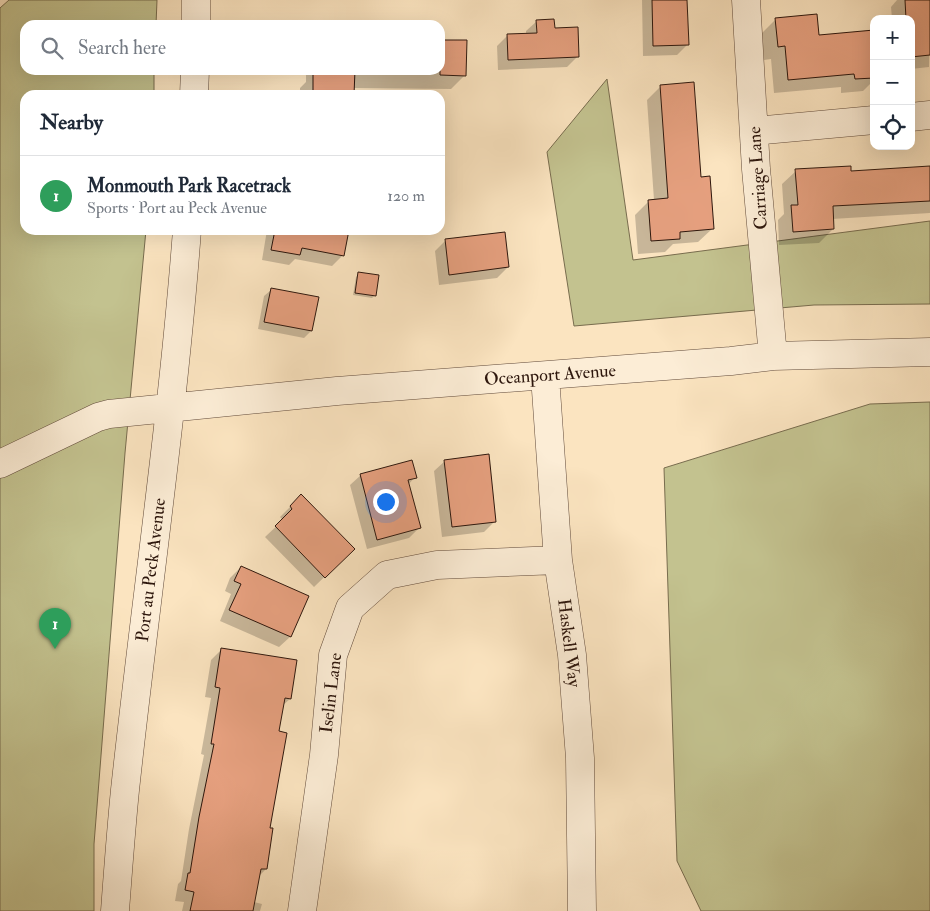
<!DOCTYPE html>
<html lang="en">
<head>
<meta charset="utf-8">
<style>
	body { margin:0; font-family:"IM FELL Double Pica",serif; background:#f6f6f7; color:#1f2937 }
	.controls { position:absolute; right:15px; top:15px; display:grid; overflow:hidden; border-radius:10px; box-shadow:0 5px 20px #0002 }
	.controls button { width:45px; height:45px; display:grid; place-items:center; padding:0; border:0; border-bottom:1px solid #e0e1e3; background:#fff; color:#1f2937; font:25px sans-serif }
	.you { position:absolute; left:385px; top:501px; width:18px; height:18px; margin:-12px; border:4px solid #fff; border-radius:50%; background:#1a73e8; box-shadow:0 0 0 8px #1a73e833 }
	.badge { display:grid; place-items:center; width:32px; height:32px; border-radius:50%; background:#db2777; color:#fff; font-size:16px; font-weight:700 }
	.pin { position:absolute; translate:-50% -41px; filter:drop-shadow(0 1px 2px #0008) }
	.pin::after { content:''; position:absolute; top:26px; width:18px; height:15px; background:inherit; clip-path:polygon(0 0,100% 0,50% 100%) }
	.list { margin:0; padding:0; list-style:none }
	h2 { display:flex; justify-content:space-between; align-items:center; height:65px; margin:0; padding:0 20px; font-size:21px }
	h2 small { font-size:16px; font-weight:400; color:#747a83 }
	.list li { display:grid; grid-template-columns:32px 1fr auto; gap:15px; align-items:center; box-sizing:border-box; height:80px; padding:0 20px; border-top:1px solid #e0e1e3 }
	.list b { display:block; font-size:19px; white-space:nowrap }
	.list p { margin:0; font-size:16px; white-space:nowrap; color:#747a83 }
	.list em { font-size:16px; font-style:normal; color:#747a83 }
	.icon { flex:none; width:28px; height:28px; fill:none; stroke:currentColor; stroke-width:2; stroke-linecap:round; stroke-linejoin:round }
	.map { position:relative; flex:none; width:930px; height:911px; overflow:hidden }
	.search { position:absolute; background:#fff; box-shadow:0 5px 20px #0002; left:20px; top:20px; width:425px; height:55px; display:flex; align-items:center; gap:12px; box-sizing:border-box; padding:0 18px; border-radius:15px; color:#747a83; font-size:19px }
	.panel { position:absolute; background:#fff; box-shadow:0 5px 20px #0002; left:20px; top:90px; width:425px; height:145px; border-radius:15px }
	.map>svg:first-child { display:block }
</style>
</head>
<body>
<div class="map">
<svg width="930" height="911" viewBox="0 0 930 911">
	<rect width="100%" height="100%" fill="#fbe4c0"/>
	<filter id="stains"><feTurbulence type="fractalNoise" baseFrequency=".004" numOctaves="4"/><feColorMatrix values="0 0 0 0 .2 0 0 0 0 .09 0 0 0 0 .02 0 0 0 .5 -.17"/></filter>
	<radialGradient id="worn" r=".72"><stop offset=".6" stop-color="#630" stop-opacity="0"/><stop offset="1" stop-color="#630" stop-opacity=".3"/></radialGradient>
	<path fill="#c3c28f" stroke="#786c4e" d="M9,0h148l-1,25h-131v45h129v25h-129v135h121l-21,223 -31,391v67h-94v-903z
		M607,79l26,181 297,-39v83l-116,1 -240,21 -27,-174z
		M930,402v509h-229l-24,-50 -13,-393 206,-64z"/>
	<path fill="#0003" d="M642,0h44l1,45 -10,10 -34,1z
		M897,0h33l-1,67 -18,2v-50h-19l-1,-12z
		M776,19l42,18 56,-5v48l-11,11 -22,2v-6l-67,6 -3,-34 -7,1 -2,-27z
		M537,21l16,8 24,28 -10,10 -69,3 -1,-24 11,-11 18,-1v-3z
		M440,41l25,34 -14,14 -98,-1v7h-53v-7l6,-6v-12h134z
		M661,86l39,93 12,50 -14,13 -25,2 -8,8 -27,2 -3,-39 14,-14 5,-1 -7,-100z
		M930,168v45l-98,6 1,10 -14,14 -40,2 -1,-25 6,-6 -2,-30 14,-13 54,1z
		M267,230h80l-5,26 -10,10 -37,-7 -6,6 -27,-5z
		M445,241l63,26 -11,11 -58,7 -4,-34z
		M359,274l16,21 -3,3 -19,-3 3,-18z
		M271,290l47,8 -7,33 -7,7 -46,-9 6,-33z
		M445,461l50,60 -11,11 -42,5 -8,-66z
		M361,475l54,2 -7,8 11,43 -10,10 -42,11 -17,-64z
		M301,496l52,53 -39,38 -49,-50 18,-17 -3,-3z
		M241,567l67,30 -18,40 -11,10 -59,-26 11,-27 -6,-3 5,-13z
		M222,649l68,50 -8,7 -4,26 -12,137 -7,7 -5,26 8,2 -2,7h-78l2,-9 -9,-1 3,-17 3,-3 8,-52 15,-74 -3,-1 10,-56 -6,-1 6,-37z"/>
	<path fill="#e6a07f" stroke="#2e170d" d="M652,0h35l2,45 -36,1z
		M905,0h25v55l-19,2v-38h-5z
		M817,14l2,21 55,-5v48l-19,1 -1,-5 -66,6 -3,-34 -7,1 -3,-29z
		M554,19l1,9 23,-1 1,30 -71,3 -1,-26 30,-1 -1,-13z
		M440,40h27l-1,36 -26,-1z
		M319,70h36l-1,25h-41v-22h6z
		M694,82l7,95 9,-1 4,53 -34,3v7l-29,2 -3,-41 20,-2 -8,-113z
		M851,166v5l79,-5v35l-97,5 1,23 -41,3 -2,-27h7l-3,-36z
		M275,230h74l-5,26 -42,-8 -2,7 -29,-5z
		M505,232l4,35 -60,8 -4,-36z
		M358,272l21,3 -3,21 -21,-3z
		M271,288l48,9 -7,34 -48,-9z
		M489,454l7,68 -44,5 -8,-67z
		M412,460l5,18 -9,2 13,48 -44,12 -17,-66z
		M301,494l54,55 -30,29 -50,-52 17,-17 -2,-3z
		M241,566l68,30 -18,41 -62,-27 12,-26 -7,-3z
		M221,648l76,12 -6,39 -6,-1 -6,33 8,2 -17,95h3l-6,41h-6l-8,42h-63l4,-19 -9,-2 3,-17h2l9,-56 15,-73h-3l9,-56 -5,-1z"/>
	<g fill="none" stroke-linecap="round" stroke-linejoin="round">
		<defs>
			<path id="minor" d="M746,0l10,169 17,187
				M196,25v-25
				M194,95l1,-25
				M911,117l19,-2
				M754,131l120,-11
				M545,376l13,184 14,95 8,103 2,153
				M0,464l98,-47 11,-3 228,-23 394,-30 42,-5 157,-4
				M115,911c3,-40 6,-81 10,-121 20,-186 48,-373 62,-560
				M302,911l22,-156 9,-100 17,-47 37,-33 50,-10 121,-5"/>
		</defs>
		<use href="#minor" stroke="#614a3a" stroke-width="29"/>
		<use href="#minor" stroke="#fcedd6" stroke-width="28"/>
	</g>
	<g text-anchor="middle" dominant-baseline="central" stroke-width="4" stroke-linejoin="round" paint-order="stroke">
		<g font-size="18" fill="#2e170d" stroke="#fcedd6">
			<text transform="translate(758 178) rotate(-94)">Carriage Lane</text>
			<text transform="translate(550 375) rotate(-4)">Oceanport Avenue</text>
			<text transform="translate(151 570) rotate(-83)">Port au Peck Avenue</text>
			<text transform="translate(569 643) rotate(83)">Haskell Way</text>
			<text transform="translate(331 693) rotate(-83)">Iselin Lane</text>
		</g>
	</g>
	<rect width="100%" height="100%" filter="url(#stains)"/>
	<rect width="100%" height="100%" fill="url(#worn)"/>
</svg>
<div class="controls">
<button>+</button>
<button>−</button>
<button><svg class="icon" aria-label="locate" viewBox="0 0 24 24"><circle cx="12" cy="12" r="6"/><path d="M12 2v4M12 18v4M2 12h4M18 12h4"/></svg></button>
</div>
<div class="you"></div>
<div class="pin badge" style="left:55px;top:649px;background:#2e9e5b">1</div>
<div class="search"><svg class="icon" aria-label="search" viewBox="0 0 24 24"><circle cx="10" cy="10" r="6"/><path d="M15 15l6 6"/></svg>Search here</div>
<section class="panel">
<h2>Nearby<small></small></h2>
<ul class="list">
<li><span class="badge" style="background:#2e9e5b">1</span><div><b>Monmouth Park Racetrack</b><p>Sports · Port au Peck Avenue</p></div><em>120 m</em></li>
</ul>
</section>
</div>
</body>
</html>
